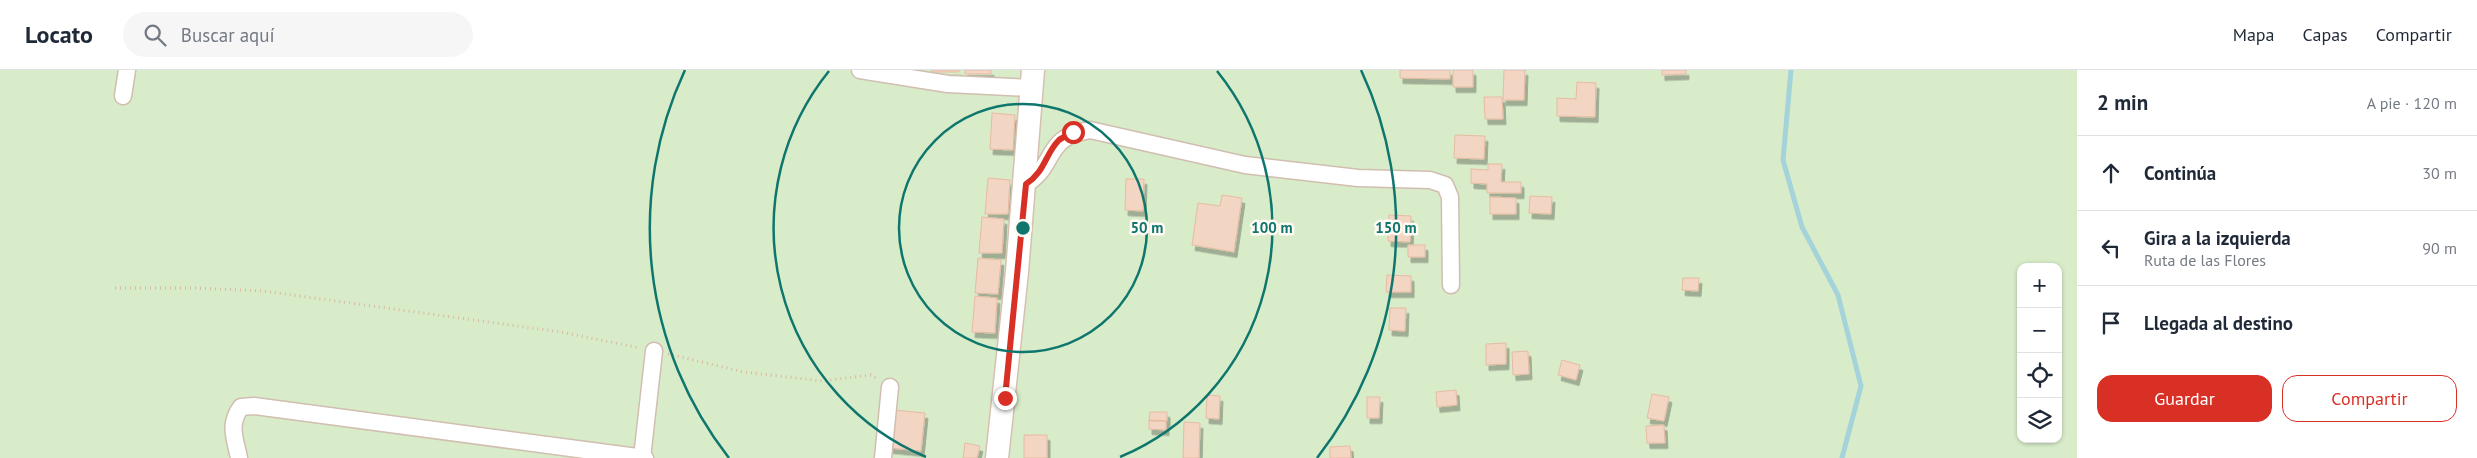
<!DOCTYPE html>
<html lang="es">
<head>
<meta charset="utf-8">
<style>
	body { margin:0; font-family:"PT Sans",sans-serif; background:#f6f6f7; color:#1f2937 }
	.controls { position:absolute; right:15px; bottom:15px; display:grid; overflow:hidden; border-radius:10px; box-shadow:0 1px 4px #0004 }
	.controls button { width:45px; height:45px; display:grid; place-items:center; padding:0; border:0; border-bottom:1px solid #e0e1e3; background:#fff; color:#1f2937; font:25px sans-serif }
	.stop { position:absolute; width:15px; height:15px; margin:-11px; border:4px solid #d93025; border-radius:50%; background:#fff }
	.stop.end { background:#d93025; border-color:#fff; box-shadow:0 1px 5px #0008 }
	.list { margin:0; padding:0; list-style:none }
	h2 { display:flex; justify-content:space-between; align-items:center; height:65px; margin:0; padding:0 20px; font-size:21px }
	h2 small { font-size:16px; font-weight:400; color:#747a83 }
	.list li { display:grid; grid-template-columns:32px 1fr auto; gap:15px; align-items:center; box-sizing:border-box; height:75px; padding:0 20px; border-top:1px solid #e0e1e3 }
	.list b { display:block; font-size:19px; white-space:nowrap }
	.list p { margin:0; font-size:16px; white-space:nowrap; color:#747a83 }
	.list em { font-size:16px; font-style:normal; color:#747a83 }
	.actions { display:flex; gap:10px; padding:15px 20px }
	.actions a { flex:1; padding:11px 0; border:1px solid #d93025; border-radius:15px; text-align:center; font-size:18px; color:#d93025 }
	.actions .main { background:#d93025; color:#fff }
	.icon { flex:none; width:28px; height:28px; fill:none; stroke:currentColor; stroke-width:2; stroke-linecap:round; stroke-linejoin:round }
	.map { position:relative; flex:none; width:2077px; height:388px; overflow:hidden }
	header { display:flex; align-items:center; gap:30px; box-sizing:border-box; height:70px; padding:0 25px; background:#fff; border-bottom:1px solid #e0e1e3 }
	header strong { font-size:24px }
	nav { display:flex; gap:28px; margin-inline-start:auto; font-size:18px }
	.search { width:350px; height:45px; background:#f6f6f7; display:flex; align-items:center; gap:12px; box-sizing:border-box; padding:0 18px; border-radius:28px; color:#747a83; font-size:19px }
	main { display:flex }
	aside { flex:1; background:#fff }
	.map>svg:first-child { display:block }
</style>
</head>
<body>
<header>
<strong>Locato</strong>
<div class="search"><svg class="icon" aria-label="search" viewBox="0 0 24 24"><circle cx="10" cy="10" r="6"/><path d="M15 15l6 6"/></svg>Buscar aquí</div>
<nav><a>Mapa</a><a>Capas</a><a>Compartir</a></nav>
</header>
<main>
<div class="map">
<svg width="2077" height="388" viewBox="0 0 2077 388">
	<defs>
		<filter id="shadow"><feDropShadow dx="3" dy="5.5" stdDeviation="0" flood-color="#0004"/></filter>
	</defs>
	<rect width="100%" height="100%" fill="#fdf6ec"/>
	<path fill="#d8ecc9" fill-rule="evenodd" d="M0,0h2077v388h-2077zM2021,197h37v172h-37z"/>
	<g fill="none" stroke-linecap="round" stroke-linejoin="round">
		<path stroke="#a5d3da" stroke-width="5" d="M1791,0l-8,90 19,67 36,68 23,91 -19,72"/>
	</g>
	<path fill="#f3d5c3" stroke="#e6bba3" filter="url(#shadow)" d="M932,0h27v2h-27z
		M965,0h26v4h-26z
		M1400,0h50v9l-50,-1z
		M1453,0h20v17h-20z
		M1504,0h21l-1,30h-21z
		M1662,0h24v4l-24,1z
		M1577,12l19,1 -1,34 -38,-1v-18l19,1z
		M1484,27h18l1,22h-18z
		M992,43l23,2 -2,35 -23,-1z
		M1455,65l30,1 -1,23 -30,-1z
		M1488,94h14l-1,18h20v11h-34v-9l-16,-1v-14l17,1z
		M988,108l22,2 -2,34h-23z
		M1126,109h18l-1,32 -18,-1z
		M1222,125l20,3 -8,54 -42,-7 6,-42 22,3z
		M1530,126l22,1 -1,17 -22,-1z
		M1490,127l26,1v16h-26z
		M1389,145l22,1 -1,26 -22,-1z
		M982,147l22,2 -2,34h-23z
		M1408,175h17v12h-17z
		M978,188l23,2 -3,34 -23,-1z
		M1387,205l24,1v16h-25z
		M1683,208h16l-1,13 -16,-1z
		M975,226l22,2 -2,35 -23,-1z
		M1390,238h16l-1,23 -16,-1z
		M1506,273v21l-20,1v-21z
		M1528,281l1,23 -16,1 -1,-23z
		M1562,290l18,5 -4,15 -18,-5z
		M1456,320l1,15 -20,2 -1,-15z
		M1652,324l17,3 -5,24 -17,-3z
		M1207,325l13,1 -1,23 -13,-1z
		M1367,327h13l-1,21h-12z
		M894,340l31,3 -4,38 -31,-3z
		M1150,342h17v9h-18z
		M1149,350l17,1v9l-17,-1z
		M1184,352l16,1 -1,35h-16z
		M1664,355l1,18h-18l-1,-17z
		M1024,365h23v23h-23z
		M965,373l15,3 -3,12h-14z
		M1350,376l1,12h-21v-11z"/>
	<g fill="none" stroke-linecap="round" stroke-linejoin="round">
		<defs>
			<path id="street" d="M860,0l88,14 83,4
				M123,26l4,-26
				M1026,114c32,-20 17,-47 64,-54l155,35 113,13 72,2 15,5 5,12 1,88
				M239,388c-4,-20 -11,-33 2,-51l13,-1 391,52
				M642,388l12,-107
				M883,388l7,-71"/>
			<path id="secondary" d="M997,388l20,-186 16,-202"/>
		</defs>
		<use href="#street" stroke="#d1beb0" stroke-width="19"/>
		<use href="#secondary" stroke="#d6c0b0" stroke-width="25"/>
		<path stroke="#d9b8a5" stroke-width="3" stroke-dasharray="1 4" stroke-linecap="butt" d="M115,218h80l68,3 298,41 79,16
			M668,284l76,18 79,9 48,-6 6,4"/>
		<use href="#street" stroke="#fff" stroke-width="16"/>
		<use href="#secondary" stroke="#fff" stroke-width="22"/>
	</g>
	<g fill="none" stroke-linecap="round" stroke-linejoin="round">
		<path stroke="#d93025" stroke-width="6" d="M1005,328l21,-214c19,-12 19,-30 33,-44 4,-3 10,-5 14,-8"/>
	</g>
	<g fill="none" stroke="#0f766e" stroke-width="2.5">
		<circle cx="1023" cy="158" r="124"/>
		<path d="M926 387A249 249 0 0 1 829 1M1217 1A249 249 0 0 1 1120 387"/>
		<path d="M729 388A373 373 0 0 1 685 0M1361 0A373 373 0 0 1 1317 388"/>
	</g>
	<circle cx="1023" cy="158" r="8" fill="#0f766e" stroke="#fffaf3" stroke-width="2.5"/>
	<g font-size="15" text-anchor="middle" font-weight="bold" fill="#0f766e" stroke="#fffaf3" stroke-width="5" stroke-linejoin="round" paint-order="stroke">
		<text x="1147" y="163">50 m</text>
		<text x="1272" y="163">100 m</text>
		<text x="1396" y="163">150 m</text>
	</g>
</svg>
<div class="controls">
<button>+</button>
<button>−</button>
<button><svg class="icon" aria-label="locate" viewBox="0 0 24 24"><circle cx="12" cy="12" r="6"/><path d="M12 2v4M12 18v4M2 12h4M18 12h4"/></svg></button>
<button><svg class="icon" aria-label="layers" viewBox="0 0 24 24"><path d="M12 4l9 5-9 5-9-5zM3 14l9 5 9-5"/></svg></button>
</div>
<div class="stop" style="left:1073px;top:62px"></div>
<div class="stop end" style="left:1005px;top:328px"></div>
</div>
<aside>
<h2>2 min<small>A pie · 120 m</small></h2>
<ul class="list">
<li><svg class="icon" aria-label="ahead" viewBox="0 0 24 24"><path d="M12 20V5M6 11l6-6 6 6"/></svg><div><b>Continúa</b></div><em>30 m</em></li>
<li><svg class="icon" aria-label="left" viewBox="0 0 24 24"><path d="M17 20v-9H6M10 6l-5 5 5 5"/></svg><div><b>Gira a la izquierda</b><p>Ruta de las Flores</p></div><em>90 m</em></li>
<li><svg class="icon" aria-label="arrive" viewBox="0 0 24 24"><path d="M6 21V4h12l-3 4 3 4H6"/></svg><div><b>Llegada al destino</b></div></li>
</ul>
<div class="actions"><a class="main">Guardar</a><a>Compartir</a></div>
</aside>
</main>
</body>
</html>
